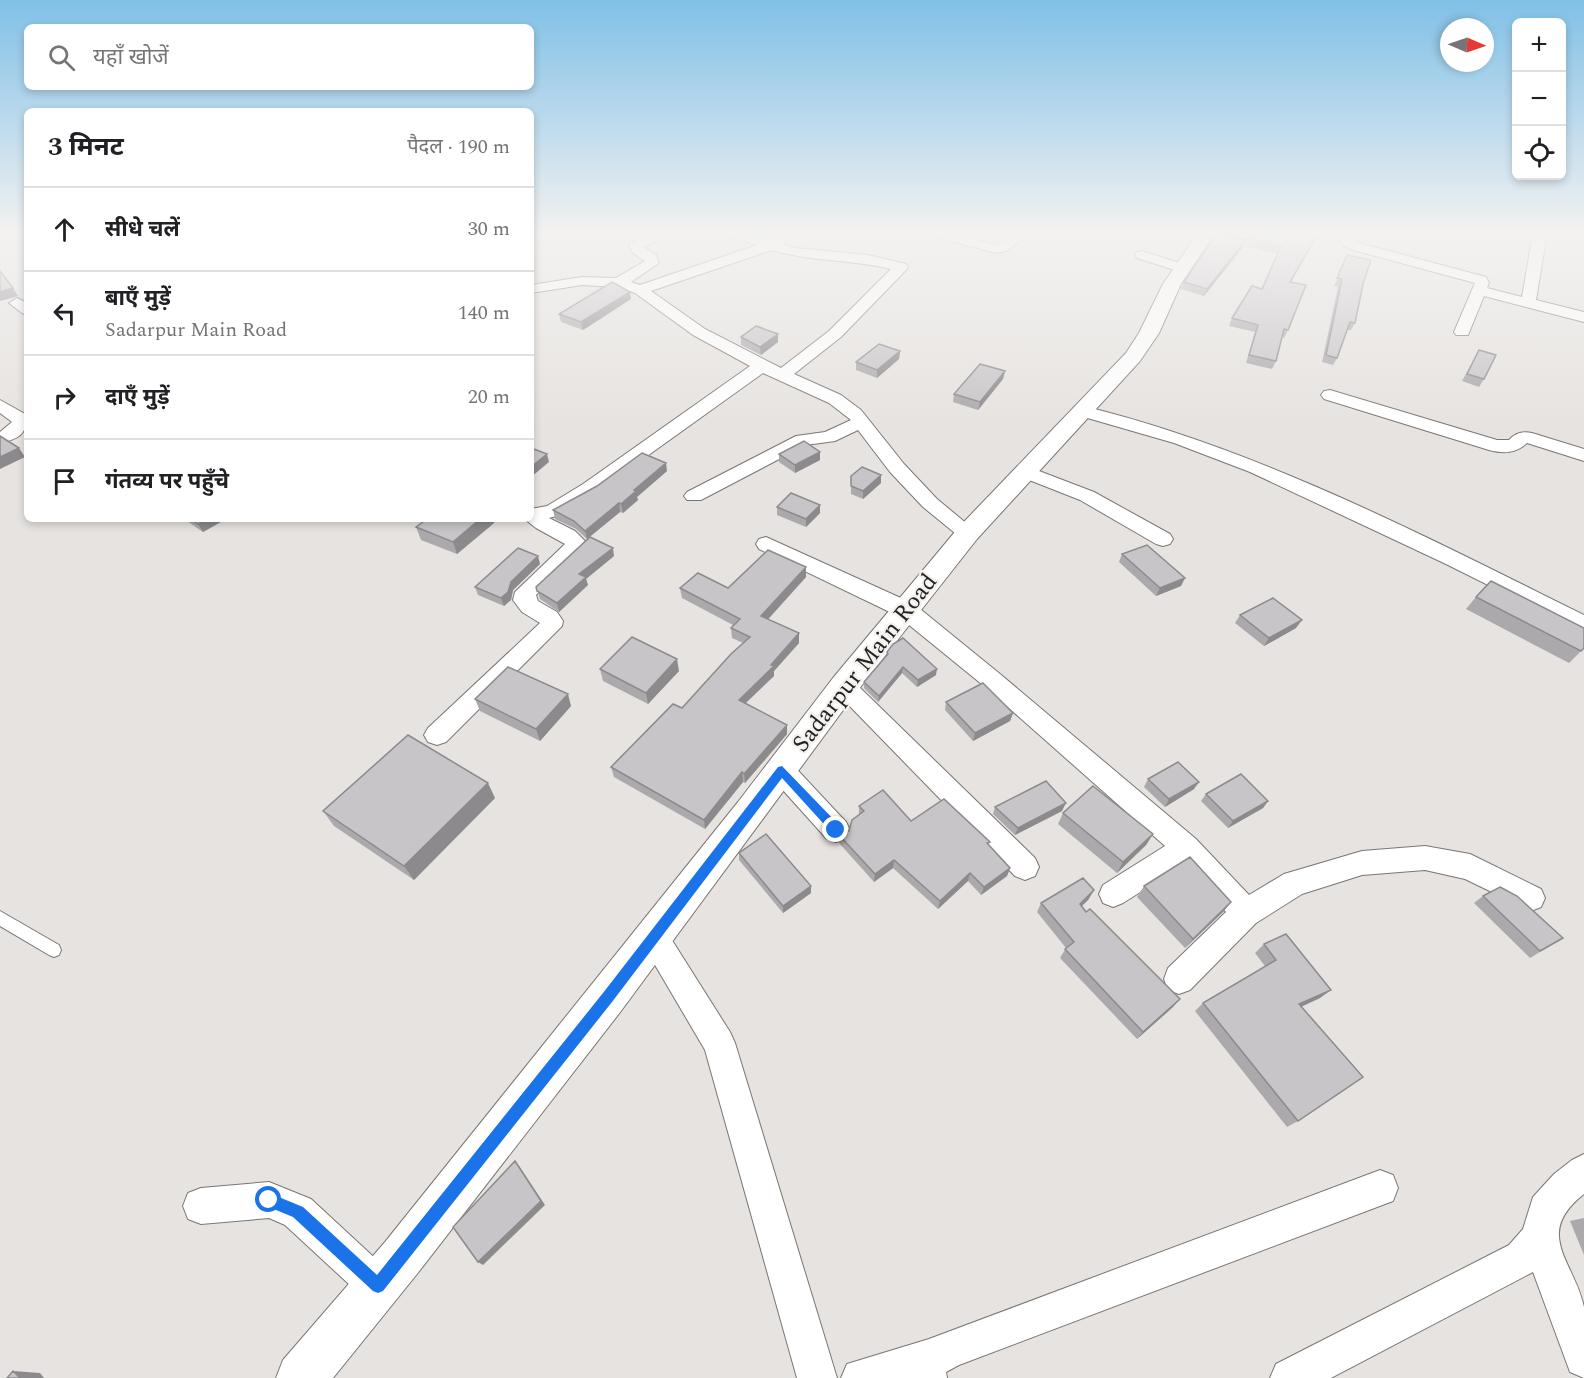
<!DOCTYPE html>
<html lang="hi">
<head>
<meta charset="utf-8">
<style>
	body { margin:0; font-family:Spectral,"Noto Sans Devanagari",serif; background:#f6f6f6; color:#202124 }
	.controls { position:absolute; right:18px; top:18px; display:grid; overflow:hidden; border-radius:9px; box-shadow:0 3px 9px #0003 }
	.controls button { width:54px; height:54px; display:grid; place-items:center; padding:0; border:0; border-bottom:2px solid #e0e0e0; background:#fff; color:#202124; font:30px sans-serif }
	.compass { position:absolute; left:1440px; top:18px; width:54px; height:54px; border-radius:50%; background:#fff; box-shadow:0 3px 9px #0003; rotate:92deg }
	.stop { position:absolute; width:18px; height:18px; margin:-14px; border:4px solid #1a73e8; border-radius:50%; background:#fff }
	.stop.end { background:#1a73e8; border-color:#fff; box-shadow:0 2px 6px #0008 }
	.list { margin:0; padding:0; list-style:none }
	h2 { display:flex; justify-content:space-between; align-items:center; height:78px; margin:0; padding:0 24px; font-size:26px }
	h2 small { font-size:20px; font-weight:400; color:#757577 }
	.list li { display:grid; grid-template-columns:39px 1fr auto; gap:18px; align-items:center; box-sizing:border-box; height:84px; padding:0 24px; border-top:2px solid #e0e0e0 }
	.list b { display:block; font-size:22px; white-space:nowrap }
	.list p { margin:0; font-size:20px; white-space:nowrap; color:#757577 }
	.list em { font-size:20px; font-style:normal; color:#757577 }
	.icon { flex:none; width:33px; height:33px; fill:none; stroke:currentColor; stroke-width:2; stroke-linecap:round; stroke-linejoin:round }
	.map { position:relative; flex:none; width:1584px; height:1378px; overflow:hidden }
	.search { position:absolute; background:#fff; box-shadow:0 3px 9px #0003; left:24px; top:24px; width:510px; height:66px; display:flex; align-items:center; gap:15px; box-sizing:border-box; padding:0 21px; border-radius:9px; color:#757577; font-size:22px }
	.panel { position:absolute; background:#fff; box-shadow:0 3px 9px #0003; left:24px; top:108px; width:510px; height:414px; border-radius:9px }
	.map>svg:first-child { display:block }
</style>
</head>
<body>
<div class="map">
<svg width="1584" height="1378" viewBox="0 0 1584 1378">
	<rect width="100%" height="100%" fill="#e6e3e0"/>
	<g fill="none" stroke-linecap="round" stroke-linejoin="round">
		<defs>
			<path id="service" d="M0,911l59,34 2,5 -2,5 -5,2 -5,-2 -49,-29z"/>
			<path id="minor" d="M652,233h18l-26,14 12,8 3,8 -28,19 9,3 117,-40 -31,-9 -2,-3h21l24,7 13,-7h17l-17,11 13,4 73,7 38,9 2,3 -2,3 -65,67 -47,37 47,21 20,15 43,54 33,35 41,34 -3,5 -7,2 -7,-2 -38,-31 -33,-35 -32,-42 -23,11 -29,4 -105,55h-14l-3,-4 3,-4 109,-56 29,-4 26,-12 -22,-17 -66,-30 -166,119 -37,23 -11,3 26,13 13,13 -52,51 2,6 19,11 6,9 -1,5 -116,116 -9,3 -9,-3 -4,-7 4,-7 112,-105 -18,-11 -9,-12 2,-8 50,-48 -29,-16 -10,-8 5,-1v-10l16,-3 36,-22 167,-118 -57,-31 -58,-42 -18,-6 -35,-2 -51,8v-8l51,-8 34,1 29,-17 -12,-8 -4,-8zM772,250c39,12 80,9 119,19l-62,62 -48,37 -76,-39 -54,-38z
				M929,233h22l45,12 17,-12h16l-22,18 -11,2 -65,-17z
				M1340,233h14v7l9,4 123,33 3,6 -2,5 35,9 11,-64h14l-11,67 48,12v10l-100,-26 -16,39h-12l-2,-3 21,-49 -122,-33 -9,-4 -5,-7z
				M1142,251l47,15 2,3 -7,4 -47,-15 -2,-3 2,-3z
				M17,298l10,5v12l-5,-2 -13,-10z
				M1330,390l167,50h12c6,-7 14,-9 23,-7l52,16v12l-57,-18c-11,10 -23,11 -38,7l-165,-51 -3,-4 3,-4z
				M0,400l27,15c0,20 -9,24 -27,28v-11l12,-10 -12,-9z
				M1083,406c176,43 339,129 501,209v18l-138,-69 -196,-92 -76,-29 -97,-28 -3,-4 3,-4z
				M1026,466l68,26 76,42 3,5 -3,5 -7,2 -7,-2 -76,-44 -61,-24 -3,-4 3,-4z
				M766,537l148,67 86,70 196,165 53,56 35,-21 78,-23 63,-5 45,8 71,35 4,9 -4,9 -10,4 -66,-32 -40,-9 -63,5 -60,19 -46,29 -66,67 -11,4 -11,-4 -4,-11 4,-11 58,-56 -43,-47 -60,38 -10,4 -10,-4 -4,-9 4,-9 62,-39 -181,-160 -86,-70 -139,-67 -3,-5 3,-5z
				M844,677l8,3 183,178 4,9 -4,9 -10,4 -10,-4 -179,-184 -4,-6 4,-6z
				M781,759l9,3 56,60 4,8 -4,8 -10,4 -10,-4 -54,-60 -4,-8 4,-8z
				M653,922l10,4 67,106 5,11 102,335h-40l-92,-328 -67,-114 5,-10z
				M1584,1154v40c-51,40 -10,67 0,113 0,20 0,50 0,71l-14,-6 -37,-100 -202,106h-61l6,-14 233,-119 14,-16 10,-32 21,-23 18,-14z
				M1380,1170l13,5 5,13 -5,13 -434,164 -13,7 1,6h-106l6,-14 82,-25z
				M269,1182l42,17 80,74 6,13 -6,13 -13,6 -13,-6 -80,-74 -16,-7 -68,6 -13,-5 -5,-13 5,-13 13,-5z"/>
			<path id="tertiary" d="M1198,233h17l-34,51 -22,49 -19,28 -163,178 -122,155 -234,317 -204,263 -84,104h-57l7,-18 102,-118 353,-440 95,-124 126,-151 167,-174 13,-20 24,-49z"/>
		</defs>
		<use href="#service" stroke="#797673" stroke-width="2"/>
		<use href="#minor" stroke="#797673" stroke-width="2"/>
		<use href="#tertiary" stroke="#797673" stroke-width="2"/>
		<use href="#service" fill="#fff" fill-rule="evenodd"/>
		<use href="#minor" fill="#fff" fill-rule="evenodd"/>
		<use href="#tertiary" fill="#fff" fill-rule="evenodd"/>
	</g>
	<path fill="#aca9ac" d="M1252,233h67l-28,49 -3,48 -4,8 -2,-1 -6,24 -4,8 -26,-6 9,-31 -26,-6 3,-8 30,-29 16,-35 -32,-8z
		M1243,247l-39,49 -23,-7 3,-7z
		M1347,255l16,29 -8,39 -4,7h-4l-10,28 -4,7 -11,-3 16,-75 -4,-1z
		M631,299l-48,31 -22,-8 -2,-8z
		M778,334v8l-17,13 -20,-10v-8z
		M1479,350l5,29 -5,8 -17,-6z
		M900,351l-1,8 -22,19 -21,-8v-8z
		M1005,371l-2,8 -25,31 -25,-8 1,-8z
		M779,454l41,6 -25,13 -16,-11z
		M667,471l-30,26 1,3 -15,13 -3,-1 -33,27 -11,-10 -21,-10 -2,-9z
		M851,476l30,7 -18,16 -12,-5z
		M777,507l43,6 -14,14 -29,-12z
		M184,519h42l-23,13z
		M427,519h66l1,4 -37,31 -36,-14 -5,-13z
		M1122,554l59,32 -25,10 -37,-34z
		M614,556l-28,23 2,6 -29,27 -19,-13 -4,-12z
		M540,564l-27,26 -2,10 -7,6 -26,-11 -3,-8z
		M806,567v10l-38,42 31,24 -25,28v5l-28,27 41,22v9l-42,49 -2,-1 -38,47 -91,-52 -3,-10 71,-59 61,-65 -11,-5 -1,-10 2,-3 -51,-27 -2,-10h48z
		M1476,597l105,54 -12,12 -103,-54z
		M1240,615l56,13 -32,18 -29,-23z
		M887,652l49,23 -19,12 -15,-14 -24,29 -14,-14v-6l22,-26z
		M600,669l79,2 -31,33 -45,-23z
		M475,699l96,7 -31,35 -60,-30z
		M946,702l67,11 -3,8 -37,20 -28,-31z
		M1148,779l46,10 -29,18 -21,-20z
		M1206,794l62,7 -5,7 -35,20 -27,-27z
		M495,798l-81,82 -80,-54 -11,-15z
		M859,806l131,36 -2,3 22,23 -3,8 -26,19 -13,-14 -30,28 -45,-41 -19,14 -35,-39v-8l10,-4 10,-16z
		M995,807l67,4 -47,24 -22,-21z
		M1063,813l90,21 -7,11 -29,28 -59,-49z
		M739,853l72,40 -28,20 -44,-53z
		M1144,886l87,16 -8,10 -38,36 -48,-51z
		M1094,890l-6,10 -6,6 91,101 -36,32 -77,-81 6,-10 -29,-36 4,-9z
		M1483,896l80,42 -33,20 -56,-55z
		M1264,944l56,54 -19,9 -3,114 -11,6 -92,-116 8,-8 62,-37 -10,-13z
		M1584,1218v37l-14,-34z"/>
	<path fill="#8c8a8c" d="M1318,233h1l-32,56 3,-7z
		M1246,240l-3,7 -39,49 3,-7z
		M13,288l5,8 -18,5v-9z
		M630,292l1,7 -48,31 -2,-8z
		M778,334v8l-17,13 -1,-8z
		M900,351l-1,8 -22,19v-8z
		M1005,371l-2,8 -25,31 2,-8z
		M19,448l6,9 -25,12v-12z
		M820,452v8l-25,13v-8z
		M547,454l2,8 -18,15v-10z
		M666,463l1,8 -30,26 1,3 -15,13 -2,-9 13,-14z
		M881,475v8l-18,16v-8z
		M619,503l1,9 -33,27 -2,-8z
		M820,505v8l-14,14v-8z
		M207,519h19l-23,13 -5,-8z
		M480,519h13l1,4 -37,31 -4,-12z
		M613,548l1,8 -28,23 2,6 -29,27 -2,-9 22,-29z
		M538,556l2,8 -27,26 -2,10 -7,6 -3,-8 10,-16z
		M806,567v10l-44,49 -1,-10z
		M1185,578l-4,8 -25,10 4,-8z
		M1302,620l-6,8 -32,18 5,-8z
		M799,633v10l-25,28v5l-35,33v-9z
		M677,659l2,12 -31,33 -2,-11z
		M903,667l-1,6 -24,29 1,-6z
		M937,669l-1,6 -19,12 1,-7z
		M568,694l3,12 -31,35 -4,-12z
		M1013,713l-3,8 -37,20 2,-8z
		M787,725v9l-42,49 -1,-9z
		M742,772l1,10 -38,47 -1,-9z
		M1199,782l-5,7 -29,18 4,-8z
		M488,783l7,15 -81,82 -10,-14z
		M1268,801l-5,7 -35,20 5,-7z
		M1066,803l-4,8 -47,24 3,-7z
		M1153,834l-7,11 -29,28 6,-11z
		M894,860l-1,8 -19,14 1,-8z
		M1010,868l-3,8 -26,19 3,-8z
		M970,873l-2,8 -30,28 2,-8z
		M811,886v7l-28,20v-7z
		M1094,890l-6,10 -14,13 6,-9z
		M1231,902l-8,10 -38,36 8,-9z
		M1331,990l-11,8 -31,14 10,-8z
		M1180,999l-7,8 -36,32 6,-7z
		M515,1161l4,5 26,39 -62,60 -5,-3z
		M13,1371l27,2 4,5h-24z"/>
	<path fill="#c8c5c8" stroke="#8c8a8c" stroke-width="1.5" d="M1217,233l29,7 -39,49 -23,-7z
		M1252,233h66l-28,49 16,3 -18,45 -4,-1 -8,32 -27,-6 9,-30 -26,-7 20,-32 10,3 19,-43 -32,-7z
		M1347,255l24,5 -8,24 -8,39 -5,-1 -13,36 -11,-3 16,-76 -5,-1z
		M0,271l13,17 -13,4z
		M612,282l18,10 -49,30 -22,-8z
		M756,326l22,8 -18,13 -19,-10z
		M879,344l21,7 -23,19 -21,-8z
		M1479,350l17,5 -12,24 -17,-5z
		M980,364l25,7 -25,31 -26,-8z
		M0,436l19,12 -19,9z
		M804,441l16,11 -25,13 -16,-11z
		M531,448l16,6 -16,13z
		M642,453l24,10 -32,27 2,1 -15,13 -2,-1 -34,28 -11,-10 -21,-11 44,-24z
		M862,467l19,8 -18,16 -12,-5v-10z
		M791,493l29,12 -14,14 -29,-12z
		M190,519h17l-9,5z
		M427,519h53l-27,23 -37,-15z
		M590,537l23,11 -34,26 7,3 -29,26 -20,-12 -1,-4z
		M1147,545l38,33 -25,10 -38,-34z
		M518,548l20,8 -27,26 -3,10 -7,6 -26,-11z
		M768,550l38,17 -45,49 38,17 -28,32 3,1 -35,34 48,25 -43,49 -2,-2 -38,48 -93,-53 62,-63 9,4 49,-54 19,-17 -19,-9 9,-9 -60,-31 18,-15 30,15z
		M1491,581l93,47v20l-3,3 -105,-54z
		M1273,598l29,22 -33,18 -29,-23z
		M632,637l45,22 -31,34 -46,-24z
		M903,638l34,31 -19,11 -15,-13 -24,29 -15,-14 24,-28 -1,-2 6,-8z
		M508,667l60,27 -32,35 -61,-30z
		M983,683l30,30 -38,20 -29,-31z
		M408,735l80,48 -84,83 -81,-55z
		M1178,762l21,20 -30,17 -21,-20z
		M1241,774l27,27 -35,20 -27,-27z
		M1046,781l20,22 -48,25 -23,-21z
		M1093,786l60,48 -30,28 -60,-49z
		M883,790l28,31 33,-22 46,43 -3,1 23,25 -26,19 -14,-14 -30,28 -46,-41 -19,14 -36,-39 10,-4 3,-11 12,-9 -5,-5z
		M766,834l45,52 -28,20 -44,-53z
		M1190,857l41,45 -38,37 -49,-53z
		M1083,878l11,12 -14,14 6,8 4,-3 90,90 -37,33 -78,-83 9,-7 -33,-39z
		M1500,887l17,9 46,42 -23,13 -57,-55z
		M1286,934l45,56 -32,14 64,73 -65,44 -95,-118 73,-43 -12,-16z
		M515,1161l26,40 -63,61 -25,-35z
		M13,1371l7,7h-13z"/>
	<linearGradient id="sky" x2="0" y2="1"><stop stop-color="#80c0e7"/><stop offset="0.55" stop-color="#f4f2f1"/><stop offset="1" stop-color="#f4f2f1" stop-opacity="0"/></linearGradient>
	<rect width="1584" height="426" fill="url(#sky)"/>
	<path fill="#1a73e8" d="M782,766l58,60v7h-8l-50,-55 -170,224 -229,289 -5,2 -5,-2 -80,-74 -29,-12 -2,-5 2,-5 5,-2 34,14 74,68 226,-282 175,-226z"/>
	<g text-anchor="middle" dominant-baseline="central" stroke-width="4.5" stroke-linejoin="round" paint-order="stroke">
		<g font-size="24" fill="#242322" stroke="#f4f0ed">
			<text transform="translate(865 663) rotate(-52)">Sadarpur Main Road</text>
		</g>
	</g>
</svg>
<div class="controls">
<button>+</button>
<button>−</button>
<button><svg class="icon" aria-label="locate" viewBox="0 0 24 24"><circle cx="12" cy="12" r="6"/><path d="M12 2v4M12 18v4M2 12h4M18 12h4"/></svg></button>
</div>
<svg class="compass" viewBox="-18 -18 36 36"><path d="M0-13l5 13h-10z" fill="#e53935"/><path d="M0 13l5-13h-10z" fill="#757577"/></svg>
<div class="stop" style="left:269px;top:1200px"></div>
<div class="stop end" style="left:836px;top:830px"></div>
<div class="search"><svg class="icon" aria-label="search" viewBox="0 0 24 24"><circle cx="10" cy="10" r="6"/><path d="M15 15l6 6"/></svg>यहाँ खोजें</div>
<section class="panel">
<h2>3 मिनट<small>पैदल · 190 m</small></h2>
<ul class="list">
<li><svg class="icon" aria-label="ahead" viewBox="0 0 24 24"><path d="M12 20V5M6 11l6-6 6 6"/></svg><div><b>सीधे चलें</b></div><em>30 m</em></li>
<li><svg class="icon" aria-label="left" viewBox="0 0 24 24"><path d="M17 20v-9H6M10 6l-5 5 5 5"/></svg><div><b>बाएँ मुड़ें</b><p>Sadarpur Main Road</p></div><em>140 m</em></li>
<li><svg class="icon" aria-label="right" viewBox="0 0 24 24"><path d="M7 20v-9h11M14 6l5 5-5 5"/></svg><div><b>दाएँ मुड़ें</b></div><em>20 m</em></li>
<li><svg class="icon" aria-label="arrive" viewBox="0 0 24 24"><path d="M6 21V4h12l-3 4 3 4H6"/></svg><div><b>गंतव्य पर पहुँचे</b></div></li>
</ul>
</section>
</div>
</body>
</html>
